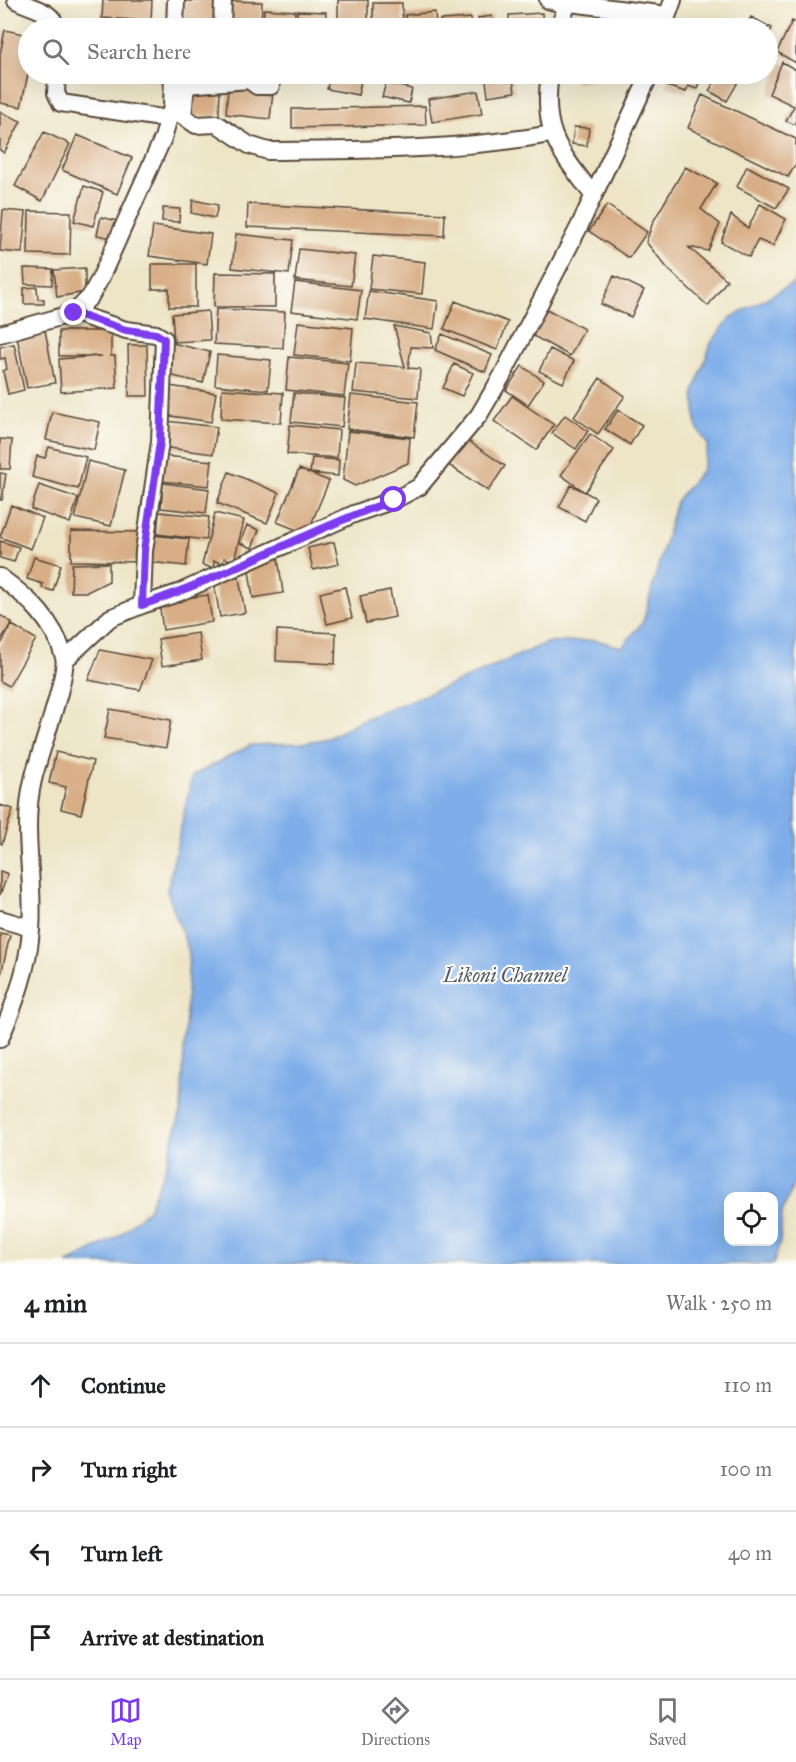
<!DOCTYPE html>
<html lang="en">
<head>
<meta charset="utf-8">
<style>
	body { margin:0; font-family:"IM FELL Great Primer",serif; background:#f6f6f6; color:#202124 }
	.controls { position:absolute; right:18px; bottom:18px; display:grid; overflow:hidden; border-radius:12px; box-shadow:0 6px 24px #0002 }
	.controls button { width:54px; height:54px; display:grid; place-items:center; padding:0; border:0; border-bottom:2px solid #e0e0e0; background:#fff; color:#202124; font:30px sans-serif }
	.stop { position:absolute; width:18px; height:18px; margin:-14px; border:4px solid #7c3aed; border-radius:50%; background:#fff }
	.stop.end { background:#7c3aed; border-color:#fff; box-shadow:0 2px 6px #0008 }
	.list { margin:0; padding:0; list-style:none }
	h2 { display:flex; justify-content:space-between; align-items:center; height:78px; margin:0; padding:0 24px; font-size:26px }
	h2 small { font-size:20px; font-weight:400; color:#757577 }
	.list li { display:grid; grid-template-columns:39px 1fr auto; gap:18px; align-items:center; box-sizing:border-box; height:84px; padding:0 24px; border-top:2px solid #e0e0e0 }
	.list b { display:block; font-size:22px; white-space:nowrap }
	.list em { font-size:20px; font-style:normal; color:#757577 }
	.icon { flex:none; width:33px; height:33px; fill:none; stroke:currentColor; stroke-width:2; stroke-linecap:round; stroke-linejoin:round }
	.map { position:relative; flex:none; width:796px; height:1264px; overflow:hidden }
	.search { position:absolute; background:#fff; box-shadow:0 6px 24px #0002; left:18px; right:18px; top:18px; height:66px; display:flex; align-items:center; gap:15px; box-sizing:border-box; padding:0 21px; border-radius:33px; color:#757577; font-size:22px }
	.sheet { height:414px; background:#fff }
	nav { display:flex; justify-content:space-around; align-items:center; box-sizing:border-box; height:84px; border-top:2px solid #e0e0e0; background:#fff; font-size:16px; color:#757577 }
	nav a { display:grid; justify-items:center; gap:3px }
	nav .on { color:#7c3aed }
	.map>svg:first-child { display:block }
</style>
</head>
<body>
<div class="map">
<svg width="796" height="1264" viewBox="0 0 796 1264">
	<rect width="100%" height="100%" fill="#fdfcf7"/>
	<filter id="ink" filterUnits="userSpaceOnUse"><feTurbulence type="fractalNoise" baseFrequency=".0167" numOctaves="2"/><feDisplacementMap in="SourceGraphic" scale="12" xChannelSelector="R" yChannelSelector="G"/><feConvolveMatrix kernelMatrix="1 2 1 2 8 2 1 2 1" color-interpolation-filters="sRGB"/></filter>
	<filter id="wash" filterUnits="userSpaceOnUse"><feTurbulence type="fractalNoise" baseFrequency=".008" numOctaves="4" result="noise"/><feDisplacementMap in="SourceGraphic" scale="24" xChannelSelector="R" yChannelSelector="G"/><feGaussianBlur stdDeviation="1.35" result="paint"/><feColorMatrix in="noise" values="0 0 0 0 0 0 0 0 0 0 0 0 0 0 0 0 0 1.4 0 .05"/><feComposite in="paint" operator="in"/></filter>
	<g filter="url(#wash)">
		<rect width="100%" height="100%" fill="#eee5c7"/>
		<path fill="#7eade9" stroke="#5c6c84" stroke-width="1.5" fill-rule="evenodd" d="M796,277v901l-14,35 -2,30 -7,21h-706l53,-29 28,-26 15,-34 18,-64 8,-159 -22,-61 25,-115 59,-31 50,-2 28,-5 30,-17 106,-42 81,-36 50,-3 26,7 21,-25 33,-121 26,-31 6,-25 -12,-19 -2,-34 17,-49 19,-25 64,-35zM728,1196h46v46h-46z"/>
		<g id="blocks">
			<path fill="#d8ae86" d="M103,0h49l-1,21 -49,-3z
				M338,0h30v28h-30z
				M184,1h33v27h-33z
				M230,1l32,1 -1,26h-31z
				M373,3h29l1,25h-30z
				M264,9l31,2 -1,17h-31z
				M297,11l29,1 -1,16h-28z
				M435,12l1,16h-29l-2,-13z
				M542,13l1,15h-33l-1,-13z
				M492,16l1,10 13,-2v4h-27l-1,-10z
				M751,17l21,11 -4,9v-9h-23z
				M471,18l1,10h-31l-1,-8z
				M792,21l4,2v40l-19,-11z
				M5,30l23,5v39l-7,33 -21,-4v-49z
				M782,62l14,8v55l-10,-4 8,-15 -25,-12z
				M134,74h28v7l-29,-3z
				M330,74l32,2 -4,19 -31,-6z
				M485,74h27l3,18 -27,4z
				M574,74h45v1l-44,7z
				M663,74h38l-4,15 -9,-3 -2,6 -20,-6 3,-8 -7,-2z
				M719,74l23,1 -15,26 -18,-10z
				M386,83l26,6 -3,14 -27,-6z
				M228,88l45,4 -3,27 -44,-5z
				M193,89h27l-1,27h-26z
				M478,91l4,23 -50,8 -4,-23z
				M702,95l94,44v25l-8,13 -100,-49z
				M425,106l1,19 -134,3v-19z
				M0,112l21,9 -17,32 -4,-3z
				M574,127l15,1 -2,18 -15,-2z
				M44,132l26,12 -28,57 -27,-15z
				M77,135l55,23 -15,36 -55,-24z
				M747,166l42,23 -13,19 -39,-21z
				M685,167l32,16 -16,26 19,15 -12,27 -20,-4 39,33 -19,26 -39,-36 -23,-28 7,-20z
				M84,186l19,6 -10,34 -19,-5z
				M193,200l25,5 -3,13 -24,-5z
				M248,204l197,10 -1,22 -197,-9z
				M760,204l26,15 -13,27 -15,-6 -9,17 -28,-15 10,-27 17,13z
				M607,205l40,27 -18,26 -40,-27z
				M163,208l17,1 -1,13 -17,-1z
				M3,210l23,2 -4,41 -22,-2z
				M29,211l42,1 -1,43 -42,-1z
				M101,217l16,4 -5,17 -15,-3z
				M153,226l58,8 -4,30 -58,-8z
				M236,234l57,6 -4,34 -57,-6z
				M299,249l56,6 -4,31 -56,-6z
				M373,256l52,6 -3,32 -53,-5z
				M152,264h44v43h-27v-18h-17z
				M24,268l29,1 -1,16 -27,-1z
				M85,268v24l-28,5 -3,-27z
				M215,273l60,1v33h-61z
				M614,276l30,14 -13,27 -30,-13z
				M295,282l66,8 -4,29 -66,-8z
				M37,287l1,12h6v5h-20v-16z
				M369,291l69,10 -4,28 -69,-10z
				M455,301l53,21 -11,28 -53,-21z
				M541,306l43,23 -14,27 -44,-24z
				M216,309l69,3 -2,36 -69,-4z
				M208,311l2,29 -36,2 -2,-28z
				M298,322l55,6 -3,33 -56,-6z
				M394,326l37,7 2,15 -22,-1 -3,21 12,1 -2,29 -65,-6 3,-29 49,4z
				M45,330l10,53 -28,5 -10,-52z
				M59,331h52v25h4l2,32 -56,4 -2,-33 43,-3h-43z
				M442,334l50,21 -7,17 -50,-22z
				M172,343l38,9 -7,31 -39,-9z
				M14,344l10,46 -16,4 -5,-23 4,-2 -2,-11 -5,1v-12z
				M128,345h19l1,51h-19z
				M550,349l24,12 -11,22 -24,-12z
				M217,355l54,5 -3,30 -53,-5z
				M289,357l59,6 -4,33 -58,-6z
				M454,364l19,9 -11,23 -19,-8z
				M522,366l22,15 -16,24 -22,-15z
				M600,378l25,18 -27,38 -24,-17z
				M169,386l47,7 -5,29 -46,-7z
				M222,389l61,4 -2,30 -60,-4z
				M294,393l51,5 -3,29 -51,-5z
				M351,395l67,7 -4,35 -67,-8z
				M512,396l42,29 -18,25 -42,-29z
				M618,410l24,15 -12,20 -25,-16z
				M52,412l48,10 -6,28 -48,-10z
				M565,415l23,16 -12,18 -24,-16z
				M166,421l51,6 -4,27 -51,-7z
				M290,425l49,5 -2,28 -50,-4z
				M348,431l62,7 -2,25 -53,23 -12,-6z
				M590,434l24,16 -29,42 11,6 -11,23 -26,-14 12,-22 14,7 -24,-17z
				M464,438l41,28 -17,25 -41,-27z
				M0,439l12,1 -2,29h-10z
				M49,447l37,10 -8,32 -46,-12 5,-21 8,2z
				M165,456l47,5 -3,25 -48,-5z
				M312,458l27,2 -1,16 -28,-3z
				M88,461l37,9 -14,56 -36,-8z
				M299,469l30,12 -22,53 -30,-12z
				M229,472l50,21 -12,30 -50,-20z
				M0,473l6,1 -4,26h-2z
				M163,483l46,6 -3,24 -45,-5z
				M39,485l39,13 -8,25 -39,-14z
				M11,505l32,13 -12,31 -31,-12z
				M159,512l50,5 -3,23 -49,-6z
				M215,513l29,7 -10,41 -10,-3 -1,5 -9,-2 -1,7 -11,-3z
				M247,525l12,5 -7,18 -12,-5z
				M71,531l71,1v30l-71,-1z
				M152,535l37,4 -3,27 -37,-4z
				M0,541l19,6 -5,15 -14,-4z
				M334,542l5,22 -26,6 -5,-22z
				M34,557l27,8 -8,26 -11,-3 1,-4 -16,-5z
				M278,558l5,35 -30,5 -5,-35z
				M109,563v18l-22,11h-16l1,-28z
				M239,578l6,35 -25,4 -6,-35z
				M345,587l7,31 -25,6 -7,-31z
				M390,590l5,27 -29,6 -6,-27z
				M208,595l4,27 -49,8 -4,-28z
				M0,615l12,8 -12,18z
				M12,625l24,14 -27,47 -9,-5v-35z
				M277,630l59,3 -1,31 -59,-3z
				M198,633l4,27 -40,6 -4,-27z
				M100,650l52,10 -12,30 -52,-10z
				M110,709l61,11 -5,28 -62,-10z
				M56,752l37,9 -12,53 -20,-5 5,-22 -17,-4z
				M0,805l13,4 -11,35 -2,-1z
				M0,871l8,3 -8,21z
				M0,933l10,2 -9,40h-1z"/>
		</g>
	</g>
	<g filter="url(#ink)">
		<use href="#blocks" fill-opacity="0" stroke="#564637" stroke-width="1.5"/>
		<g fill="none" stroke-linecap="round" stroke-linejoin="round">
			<defs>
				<path id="street" d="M16,0c16,9 35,9 41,28
					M548,0l19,5
					M175,28l1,-28
					M222,28l1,-28
					M559,28l8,-23 3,-2 97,12
					M663,28l10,-28
					M57,74l-1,19 5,10 107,16
					M550,74c-9,59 10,77 43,121
					M186,85l-3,31 13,9 21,-1 32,21 19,6c95,-1 189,0 283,-17
					M177,91l9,-6 63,-5 8,6h14l-4,-12
					M0,334l74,-21 16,-16 10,-18 63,-141 9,-31 1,-33
					M0,577c29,21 54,44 64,80 5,18 -26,99 -31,123 -12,50 2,100 -2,150 -3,39 -16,73 -31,109
					M142,605l36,-12 176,-79 40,-14 25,-13 60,-72 23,-39 77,-149 71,-153
					M65,660l45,-42 32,-13 2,-54 16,-109 4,-103 -8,-5 -30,-4 -52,-17
					M0,919l31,9"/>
			</defs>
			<use href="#street" stroke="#564637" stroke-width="20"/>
			<use href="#street" stroke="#fff" stroke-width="16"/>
		</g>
	</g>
	<g fill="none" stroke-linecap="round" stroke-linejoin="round" filter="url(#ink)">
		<path stroke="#7c3aed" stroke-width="8" d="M74,313l52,17 30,4 8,5 -4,103 -16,109 -2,54c86,-29 166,-75 252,-105"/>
	</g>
	<g text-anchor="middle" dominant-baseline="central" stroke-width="4.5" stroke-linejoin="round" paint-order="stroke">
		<g font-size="20" font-style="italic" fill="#525865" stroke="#fdfcf7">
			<text x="505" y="975">Likoni Channel</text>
		</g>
	</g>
</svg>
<div class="controls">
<button><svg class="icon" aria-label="locate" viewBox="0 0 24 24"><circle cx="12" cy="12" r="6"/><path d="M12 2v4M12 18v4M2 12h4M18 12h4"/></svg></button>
</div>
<div class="stop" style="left:394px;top:500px"></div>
<div class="stop end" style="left:74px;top:313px"></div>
<div class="search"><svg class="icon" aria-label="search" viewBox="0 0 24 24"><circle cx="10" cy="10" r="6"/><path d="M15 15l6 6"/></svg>Search here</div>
</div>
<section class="sheet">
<h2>4 min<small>Walk · 250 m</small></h2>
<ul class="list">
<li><svg class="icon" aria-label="ahead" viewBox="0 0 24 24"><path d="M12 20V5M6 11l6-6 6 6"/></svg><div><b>Continue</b></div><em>110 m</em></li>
<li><svg class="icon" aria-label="right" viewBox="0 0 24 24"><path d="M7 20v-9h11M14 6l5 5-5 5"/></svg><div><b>Turn right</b></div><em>100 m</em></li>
<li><svg class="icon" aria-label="left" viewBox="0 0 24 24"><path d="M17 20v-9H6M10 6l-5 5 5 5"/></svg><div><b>Turn left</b></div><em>40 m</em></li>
<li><svg class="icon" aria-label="arrive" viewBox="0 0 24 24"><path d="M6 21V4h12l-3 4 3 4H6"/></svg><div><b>Arrive at destination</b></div></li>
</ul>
</section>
<nav>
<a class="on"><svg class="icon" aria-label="map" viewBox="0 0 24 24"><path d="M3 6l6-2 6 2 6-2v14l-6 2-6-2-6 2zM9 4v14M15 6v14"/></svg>Map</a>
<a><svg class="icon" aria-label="directions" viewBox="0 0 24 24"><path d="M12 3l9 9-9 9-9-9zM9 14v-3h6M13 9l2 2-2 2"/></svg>Directions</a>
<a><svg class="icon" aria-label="saved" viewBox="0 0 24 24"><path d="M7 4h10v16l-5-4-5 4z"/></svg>Saved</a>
</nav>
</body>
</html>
